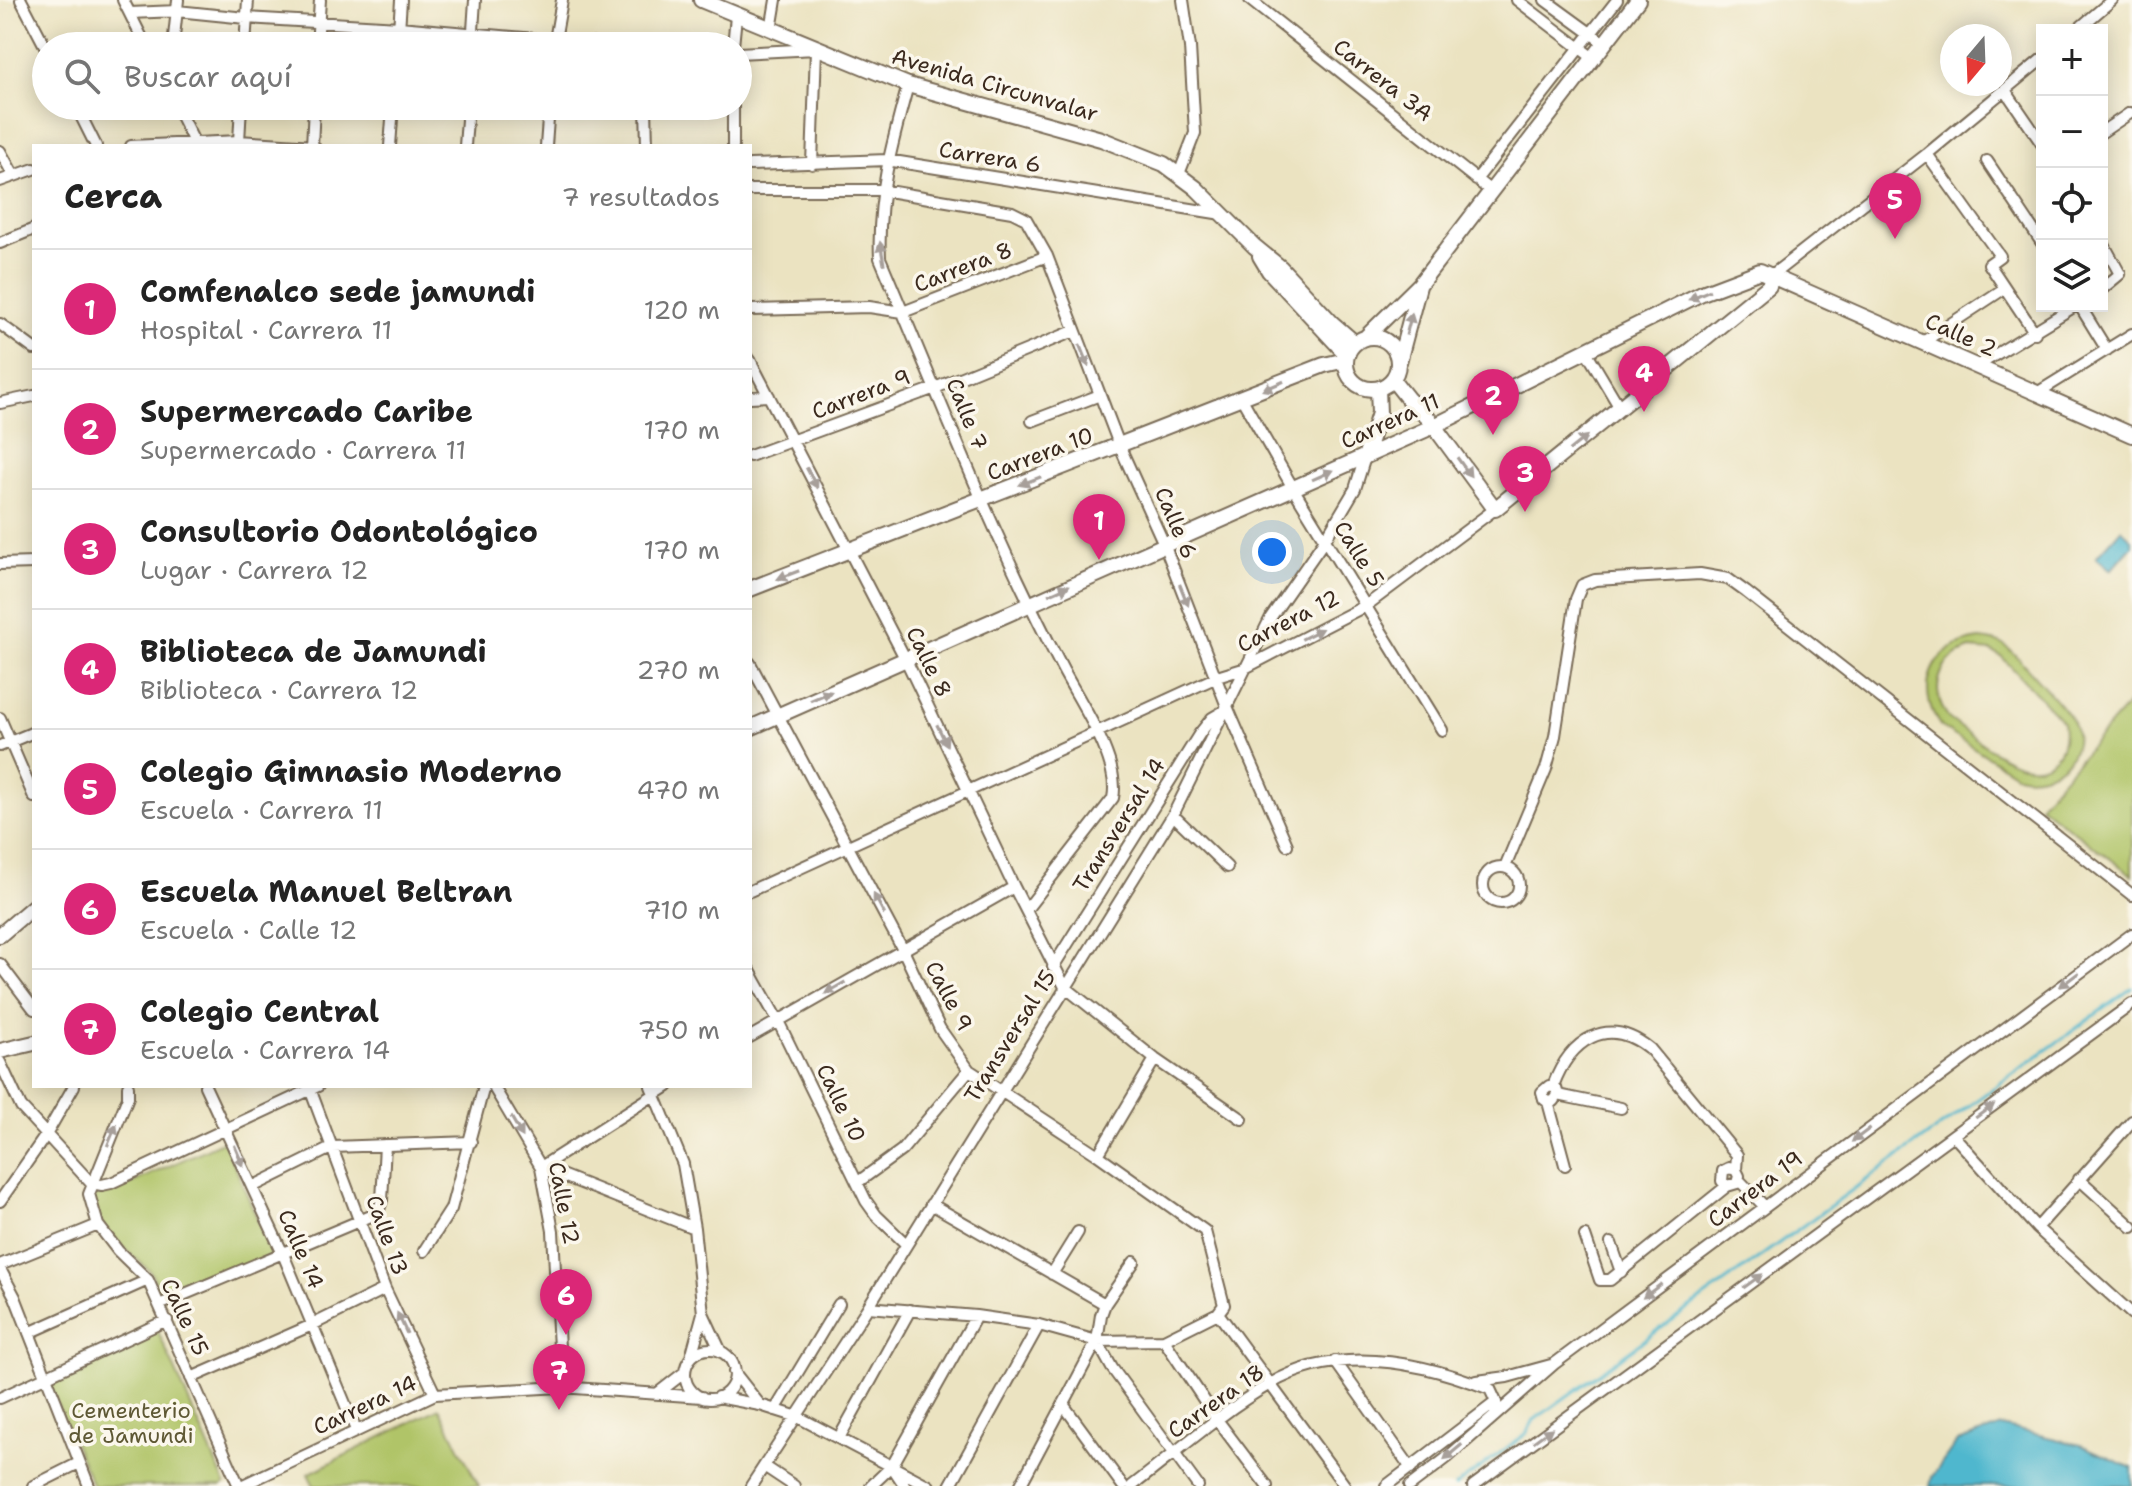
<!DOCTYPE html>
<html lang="es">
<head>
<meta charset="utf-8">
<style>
	body { margin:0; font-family:"Shantell Sans",sans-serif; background:#f6f6f6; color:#222 }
	.controls { position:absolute; right:24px; top:24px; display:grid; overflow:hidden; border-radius:0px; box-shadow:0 4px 20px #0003 }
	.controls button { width:72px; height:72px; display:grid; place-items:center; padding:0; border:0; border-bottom:2px solid #e0e0e0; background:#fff; color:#222; font:40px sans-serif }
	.compass { position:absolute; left:1940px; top:24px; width:72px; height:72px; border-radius:50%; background:#fff; box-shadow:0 4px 20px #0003; rotate:199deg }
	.you { position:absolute; left:1272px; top:552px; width:28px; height:28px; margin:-20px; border:6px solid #fff; border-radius:50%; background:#1a73e8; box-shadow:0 0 0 12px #1a73e833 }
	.badge { display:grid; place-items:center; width:52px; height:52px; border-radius:50%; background:#db2777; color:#fff; font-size:26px; font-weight:700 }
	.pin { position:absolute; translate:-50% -66px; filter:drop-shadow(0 2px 4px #0008) }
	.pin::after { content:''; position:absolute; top:42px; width:28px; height:24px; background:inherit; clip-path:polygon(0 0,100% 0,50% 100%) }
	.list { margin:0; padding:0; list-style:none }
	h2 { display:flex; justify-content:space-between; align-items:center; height:104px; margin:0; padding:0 32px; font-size:34px }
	h2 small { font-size:26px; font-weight:400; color:#767676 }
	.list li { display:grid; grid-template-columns:52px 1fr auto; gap:24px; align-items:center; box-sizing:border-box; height:120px; padding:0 32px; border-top:2px solid #e0e0e0 }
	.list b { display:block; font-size:30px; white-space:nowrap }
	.list p { margin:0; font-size:26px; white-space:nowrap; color:#767676 }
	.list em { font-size:26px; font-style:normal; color:#767676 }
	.icon { flex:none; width:44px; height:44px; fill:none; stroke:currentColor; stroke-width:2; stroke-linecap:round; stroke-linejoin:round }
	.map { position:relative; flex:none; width:2132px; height:1486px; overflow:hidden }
	.search { position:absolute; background:#fff; box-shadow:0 4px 20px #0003; left:32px; top:32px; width:720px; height:88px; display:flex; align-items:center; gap:20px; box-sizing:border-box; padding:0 28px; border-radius:44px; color:#767676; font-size:30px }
	.panel { position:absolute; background:#fff; box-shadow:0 4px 20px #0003; left:32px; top:144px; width:720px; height:944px; border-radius:0px }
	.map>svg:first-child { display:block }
</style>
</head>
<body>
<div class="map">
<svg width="2132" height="1486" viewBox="0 0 2132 1486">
	<rect width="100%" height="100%" fill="#fbf7ec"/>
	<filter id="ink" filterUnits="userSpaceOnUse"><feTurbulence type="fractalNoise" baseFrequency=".0125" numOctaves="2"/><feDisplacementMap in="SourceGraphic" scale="16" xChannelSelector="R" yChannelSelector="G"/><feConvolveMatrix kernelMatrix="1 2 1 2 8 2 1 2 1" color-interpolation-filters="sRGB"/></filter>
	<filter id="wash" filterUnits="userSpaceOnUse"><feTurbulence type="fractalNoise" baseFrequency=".006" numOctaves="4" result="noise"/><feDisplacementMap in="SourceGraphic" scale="32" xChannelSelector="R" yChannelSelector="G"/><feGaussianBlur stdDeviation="1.8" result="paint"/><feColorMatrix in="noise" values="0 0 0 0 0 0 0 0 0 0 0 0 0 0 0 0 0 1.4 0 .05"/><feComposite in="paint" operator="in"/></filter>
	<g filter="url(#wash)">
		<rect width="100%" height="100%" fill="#ebe3c1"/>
		<path fill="#b0c467" stroke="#767742" stroke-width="2" fill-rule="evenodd" d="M1980,639c8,1 17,2 24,6 7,4 62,65 67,74 20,35 -20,65 -54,56l-76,-48c-28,-40 -9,-82 39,-88zM1970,649l21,2 10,5 62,66c2,13 1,26 -9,36 -30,28 -81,-23 -106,-40 -19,-28 -10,-58 22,-69z
			M2132,700v175l-93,-70z
			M224,1141l49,115 -111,42 -11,-26 -52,-47 -7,-29 18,-3z
			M157,1329l68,155 -3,2h-129l-47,-106z
			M439,1408l40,78h-165l-6,-12z"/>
		<path fill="#50b7ce" stroke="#467076" stroke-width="2" d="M2121,529l11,10v7l-21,24 -15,-13z
			M2001,1426l80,19 51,23v18h-202l2,-9 25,-35z"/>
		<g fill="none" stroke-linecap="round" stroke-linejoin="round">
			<path stroke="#50b7ce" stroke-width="3" d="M1455,1486l71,-52 8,-14 598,-432"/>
		</g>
	</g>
	<g filter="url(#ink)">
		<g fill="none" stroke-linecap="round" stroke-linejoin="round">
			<defs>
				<path id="minor" d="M21,0l25,48
					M123,0l23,46
					M1250,0l242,192
					M1517,0l76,58
					M1545,0l59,43
					M130,13l47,-2 69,7 153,9 219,19
					M771,30l5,-30
					M2077,30l35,-30
					M173,46l5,-46
					M245,46l3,-46
					M317,46l3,-46
					M398,46l3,-46
					M472,46l3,-46
					M554,46l8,-46
					M733,46l3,-30
					M738,53l78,-4 -4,115
					M908,85c-16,58 -31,112 -28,173 59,139 113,279 183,412 17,32 58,92 50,128l-87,112
					M2005,90l37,54
					M76,106l20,40
					M176,106l19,38
					M646,106l1,40
					M733,106v40
					M2102,132l28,-19
					M239,141l2,-35
					M131,146l108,-5 75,5
					M312,146l2,-40
					M390,146l3,-40
					M465,146l3,-40
					M546,146l3,-40
					M0,151l14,25
					M1927,154l73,102 -11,8 46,69
					M1987,161l55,82
					M750,165l137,-5 335,54
					M1179,174l16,-41 -5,-86 -7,-47
					M1476,180l141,-180
					M0,181l34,-12
					M750,190h132l130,22 14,7 21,37 73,191 44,97 62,160 61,141
					M2102,241l18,33 -18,15
					M0,243l34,-14
					M1772,275l155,-121 115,-95
					M2080,306l27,44
					M750,310l119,-3 34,5 144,-56
					M0,324l34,25
					M1923,342l82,-54
					M1586,351l34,57
					M750,360l156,300 108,227 51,100 90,72 87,60
					M1977,366l98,-60
					M2037,393l95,-59
					M750,397l19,-1
					M1242,399l51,89 149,242
					M0,403l34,-7
					M1032,421l68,-26
					M750,456l185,-68 139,-57
					M0,564l34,-1
					M750,663l153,287 37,79 29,41 129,85 107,76 19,74 -6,8 -54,27 -67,1 -58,-16 -63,-9 -108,-9
					M0,718l34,79
					M0,746l34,-14
					M1173,815l54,52
					M1483 885a18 18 0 1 1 36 0a18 18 0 1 1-36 0Z
					M1505,867l41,-98 9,-33 21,-137 6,-14 13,-5 105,-6 28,5 18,13 386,303
					M750,891l467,-214 26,-8 124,-64 128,-96
					M0,964l34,45
					M1053,967l147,-234 12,-15 12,-7
					M750,971l28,50 88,180 10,14 30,29
					M750,1037l264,-150
					M0,1062l21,45 70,76
					M128,1086v11l-39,97 9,31 20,26 30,29 91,206
					M205,1086l78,168 73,176
					M309,1086l76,203 50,105
					M493,1086l48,81 12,64 8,156
					M651,1086l32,78 11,64 9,85 18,39
					M1553,1086c17,-46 54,-72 97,-37l87,106 -1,15 3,6 -2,7 -10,3 -117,94h-10l-15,-44
					M1558,1095l-2,-7 -7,-2 -7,6 2,7 4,3 6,-1 4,-6 63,13
					M1548,1102l17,63
					M1953,1135l84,93 95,86
					M1098,1155l57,-96
					M541,1167l153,61
					M541,1167l127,-81
					M2079,1179l53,48
					M1739,1180l26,27
					M858,1182l44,-32 67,-80
					M91,1183l11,2 9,-2 207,-97
					M1727,1186l-5,-5 1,-10 6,-3 7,2
					M252,1187l81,-40 138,-5
					M0,1201l46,-66 28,-49
					M931,1204l174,100
					M2037,1228l95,-107
					M1611,1243l10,29
					M424,1251l27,-42 33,-123
					M0,1265l98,-40
					M0,1269l15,28 74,189
					M1052,1274l26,-42
					M159,1305l219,-92 4,-13 3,-55
					M1218,1313l127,173
					M29,1333l119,-53
					M1164,1340l54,81 49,65
					M1097,1341l15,27 86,118
					M685 1374a25 25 0 1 1 50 0a25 25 0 1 1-50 0Z
					M691,1357l12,-44
					M1335,1361l76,107
					M734,1372l26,33
					M191,1378l121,-53 73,-36
					M1477,1381l30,-4 44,-12
					M658,1393l27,-21
					M718,1397l42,8 38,12 131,69
					M0,1398l167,-78
					M1065,1407l58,79
					M775,1410l64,-106
					M839,1438l71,-128
					M764,1466l30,20
					M893,1468l12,18
					M33,1486l46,-23
					M241,1486l194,-92 126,-7 141,10
					M751,1486l117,-179 305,-492 98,-198 55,-79 29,-49 10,-32
					M871,1486l21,-20 84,-150
					M950,1486l89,-161
					M1020,1486l77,-145 4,-26 4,-11 29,-42
					M1132,1486c45,-34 89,-74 138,-102 67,-40 152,-22 220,5l6,13v13
					M1386,1486l110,-84
					M1410,1486l38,-29 106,-93 578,-430
					M1473,1486l659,-482"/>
				<path id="major" d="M701,0l207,85 193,54 63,25 32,24 58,58 27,22 51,55 23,20
					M1260,256l9,15 78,84
					M1346 363a26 26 0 1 1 52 0a26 26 0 1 1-52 0Z
					M1366,337l53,-52 219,-285
					M1399,362l20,-76
					M1393,380l15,19 20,19 67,91 274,-223 3,-11
					M1365,457l14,-44 -1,-24
					M750,589l574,-224 22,-5
					M750,728l684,-302 268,-133 58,-22 372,164
					M0,935l34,-29
					M0,1051l34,-8"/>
			</defs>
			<use href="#minor" stroke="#796b57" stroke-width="14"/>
			<use href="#major" stroke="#796b57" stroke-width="18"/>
			<use href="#minor" stroke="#fff" stroke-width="10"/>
			<use href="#major" stroke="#fff" stroke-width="14"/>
		</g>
		<defs><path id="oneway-solid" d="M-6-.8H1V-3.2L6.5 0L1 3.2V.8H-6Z" transform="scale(2)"/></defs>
		<g fill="#a79f9a">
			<use href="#oneway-solid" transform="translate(882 253) rotate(-100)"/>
			<use href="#oneway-solid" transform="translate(1699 295) rotate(156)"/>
			<use href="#oneway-solid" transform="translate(1409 324) rotate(-76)"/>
			<use href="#oneway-solid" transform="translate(1084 356) rotate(68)"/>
			<use href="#oneway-solid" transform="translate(1273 386) rotate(157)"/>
			<use href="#oneway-solid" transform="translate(1578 443) rotate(-39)"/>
			<use href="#oneway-solid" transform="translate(1464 467) rotate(54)"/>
			<use href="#oneway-solid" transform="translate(1323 475) rotate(-24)"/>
			<use href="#oneway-solid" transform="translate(812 478) rotate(62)"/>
			<use href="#oneway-solid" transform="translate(1030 481) rotate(159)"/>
			<use href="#oneway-solid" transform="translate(788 575) rotate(159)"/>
			<use href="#oneway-solid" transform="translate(1059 590) rotate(-24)"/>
			<use href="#oneway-solid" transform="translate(1184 595) rotate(68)"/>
			<use href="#oneway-solid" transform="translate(1312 634) rotate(-27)"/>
			<use href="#oneway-solid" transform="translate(821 696) rotate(-23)"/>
			<use href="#oneway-solid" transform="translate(942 735) rotate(64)"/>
			<use href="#oneway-solid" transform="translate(879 904) rotate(-118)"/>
			<use href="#oneway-solid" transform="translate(2069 980) rotate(143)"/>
			<use href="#oneway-solid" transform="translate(835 988) rotate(150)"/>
			<use href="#oneway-solid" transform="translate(1985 1111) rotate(-36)"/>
			<use href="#oneway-solid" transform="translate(517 1127) rotate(60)"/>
			<use href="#oneway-solid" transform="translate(112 1135) rotate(-67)"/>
			<use href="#oneway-solid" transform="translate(1861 1135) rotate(143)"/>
			<use href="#oneway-solid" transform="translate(239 1156) rotate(67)"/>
			<use href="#oneway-solid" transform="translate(1753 1281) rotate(-36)"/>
			<use href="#oneway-solid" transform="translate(1652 1291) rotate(143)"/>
			<use href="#oneway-solid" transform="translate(402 1323) rotate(-115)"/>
			<use href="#oneway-solid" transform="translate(1543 1435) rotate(-36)"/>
			<use href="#oneway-solid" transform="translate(1453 1452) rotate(140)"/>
		</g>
	</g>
	<g text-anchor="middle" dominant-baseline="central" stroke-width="7" stroke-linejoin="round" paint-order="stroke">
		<g font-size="22" fill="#3b2a1e" stroke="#fbf7ec">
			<text transform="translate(1383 80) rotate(38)">Carrera 3A</text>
			<text transform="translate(995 85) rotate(16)">Avenida Circunvalar</text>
			<text transform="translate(990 157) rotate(9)">Carrera 6</text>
			<text transform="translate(963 267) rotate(-21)">Carrera 8</text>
			<text transform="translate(1961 335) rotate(24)">Calle 2</text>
			<text transform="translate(861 394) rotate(-21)">Carrera 9</text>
			<text transform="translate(967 414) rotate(68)">Calle 7</text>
			<text transform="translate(1390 421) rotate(-24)">Carrera 11</text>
			<text transform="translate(1040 454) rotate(-21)">Carrera 10</text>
			<text transform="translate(1176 523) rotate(67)">Calle 6</text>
			<text transform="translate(1359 554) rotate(58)">Calle 5</text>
			<text transform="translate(1288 621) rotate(-27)">Carrera 12</text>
			<text transform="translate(929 662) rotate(64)">Calle 8</text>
			<text transform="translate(1119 825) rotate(-58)">Transversal 14</text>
			<text transform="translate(949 996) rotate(62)">Calle 9</text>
			<text transform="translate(1010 1036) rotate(-58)">Transversal 15</text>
			<text transform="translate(841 1103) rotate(64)">Calle 10</text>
			<text transform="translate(1755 1189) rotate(-37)">Carrera 19</text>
			<text transform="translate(564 1203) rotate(79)">Calle 12</text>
			<text transform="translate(387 1235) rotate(70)">Calle 13</text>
			<text transform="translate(301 1249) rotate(67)">Calle 14</text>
			<text transform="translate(185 1317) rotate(65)">Calle 15</text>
			<text transform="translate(1216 1401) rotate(-35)">Carrera 18</text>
			<text transform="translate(365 1405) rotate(-25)">Carrera 14</text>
		</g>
		<g font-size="22" fill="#5e5834" stroke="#fbf7ec">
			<text x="131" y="1410">Cementerio<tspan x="131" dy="25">de Jamundi</tspan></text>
		</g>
	</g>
</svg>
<div class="controls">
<button>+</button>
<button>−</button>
<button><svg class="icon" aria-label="locate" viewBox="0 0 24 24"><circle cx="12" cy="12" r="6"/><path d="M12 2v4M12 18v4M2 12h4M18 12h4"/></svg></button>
<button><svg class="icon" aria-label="layers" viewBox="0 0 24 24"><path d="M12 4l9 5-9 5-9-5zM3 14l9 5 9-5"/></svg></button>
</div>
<svg class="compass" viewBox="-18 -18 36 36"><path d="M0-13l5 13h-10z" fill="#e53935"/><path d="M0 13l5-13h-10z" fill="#767676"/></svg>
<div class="you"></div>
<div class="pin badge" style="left:1099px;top:560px">1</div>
<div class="pin badge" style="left:1493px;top:435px">2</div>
<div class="pin badge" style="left:1525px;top:512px">3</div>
<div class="pin badge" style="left:1644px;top:412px">4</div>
<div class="pin badge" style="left:1895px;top:239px">5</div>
<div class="pin badge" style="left:566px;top:1335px">6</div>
<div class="pin badge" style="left:559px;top:1410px">7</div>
<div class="search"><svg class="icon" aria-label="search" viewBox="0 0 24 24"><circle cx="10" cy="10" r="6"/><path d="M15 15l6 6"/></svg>Buscar aquí</div>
<section class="panel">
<h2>Cerca<small>7 resultados</small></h2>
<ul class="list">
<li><span class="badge">1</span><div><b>Comfenalco sede jamundi</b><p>Hospital · Carrera 11</p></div><em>120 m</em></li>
<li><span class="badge">2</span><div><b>Supermercado Caribe</b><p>Supermercado · Carrera 11</p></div><em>170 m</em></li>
<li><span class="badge">3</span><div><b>Consultorio Odontológico</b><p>Lugar · Carrera 12</p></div><em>170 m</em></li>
<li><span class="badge">4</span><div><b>Biblioteca de Jamundi</b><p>Biblioteca · Carrera 12</p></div><em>270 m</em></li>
<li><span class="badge">5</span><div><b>Colegio Gimnasio Moderno</b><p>Escuela · Carrera 11</p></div><em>470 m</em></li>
<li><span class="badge">6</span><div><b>Escuela Manuel Beltran</b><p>Escuela · Calle 12</p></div><em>710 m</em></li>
<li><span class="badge">7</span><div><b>Colegio Central</b><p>Escuela · Carrera 14</p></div><em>750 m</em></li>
</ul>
</section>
</div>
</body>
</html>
